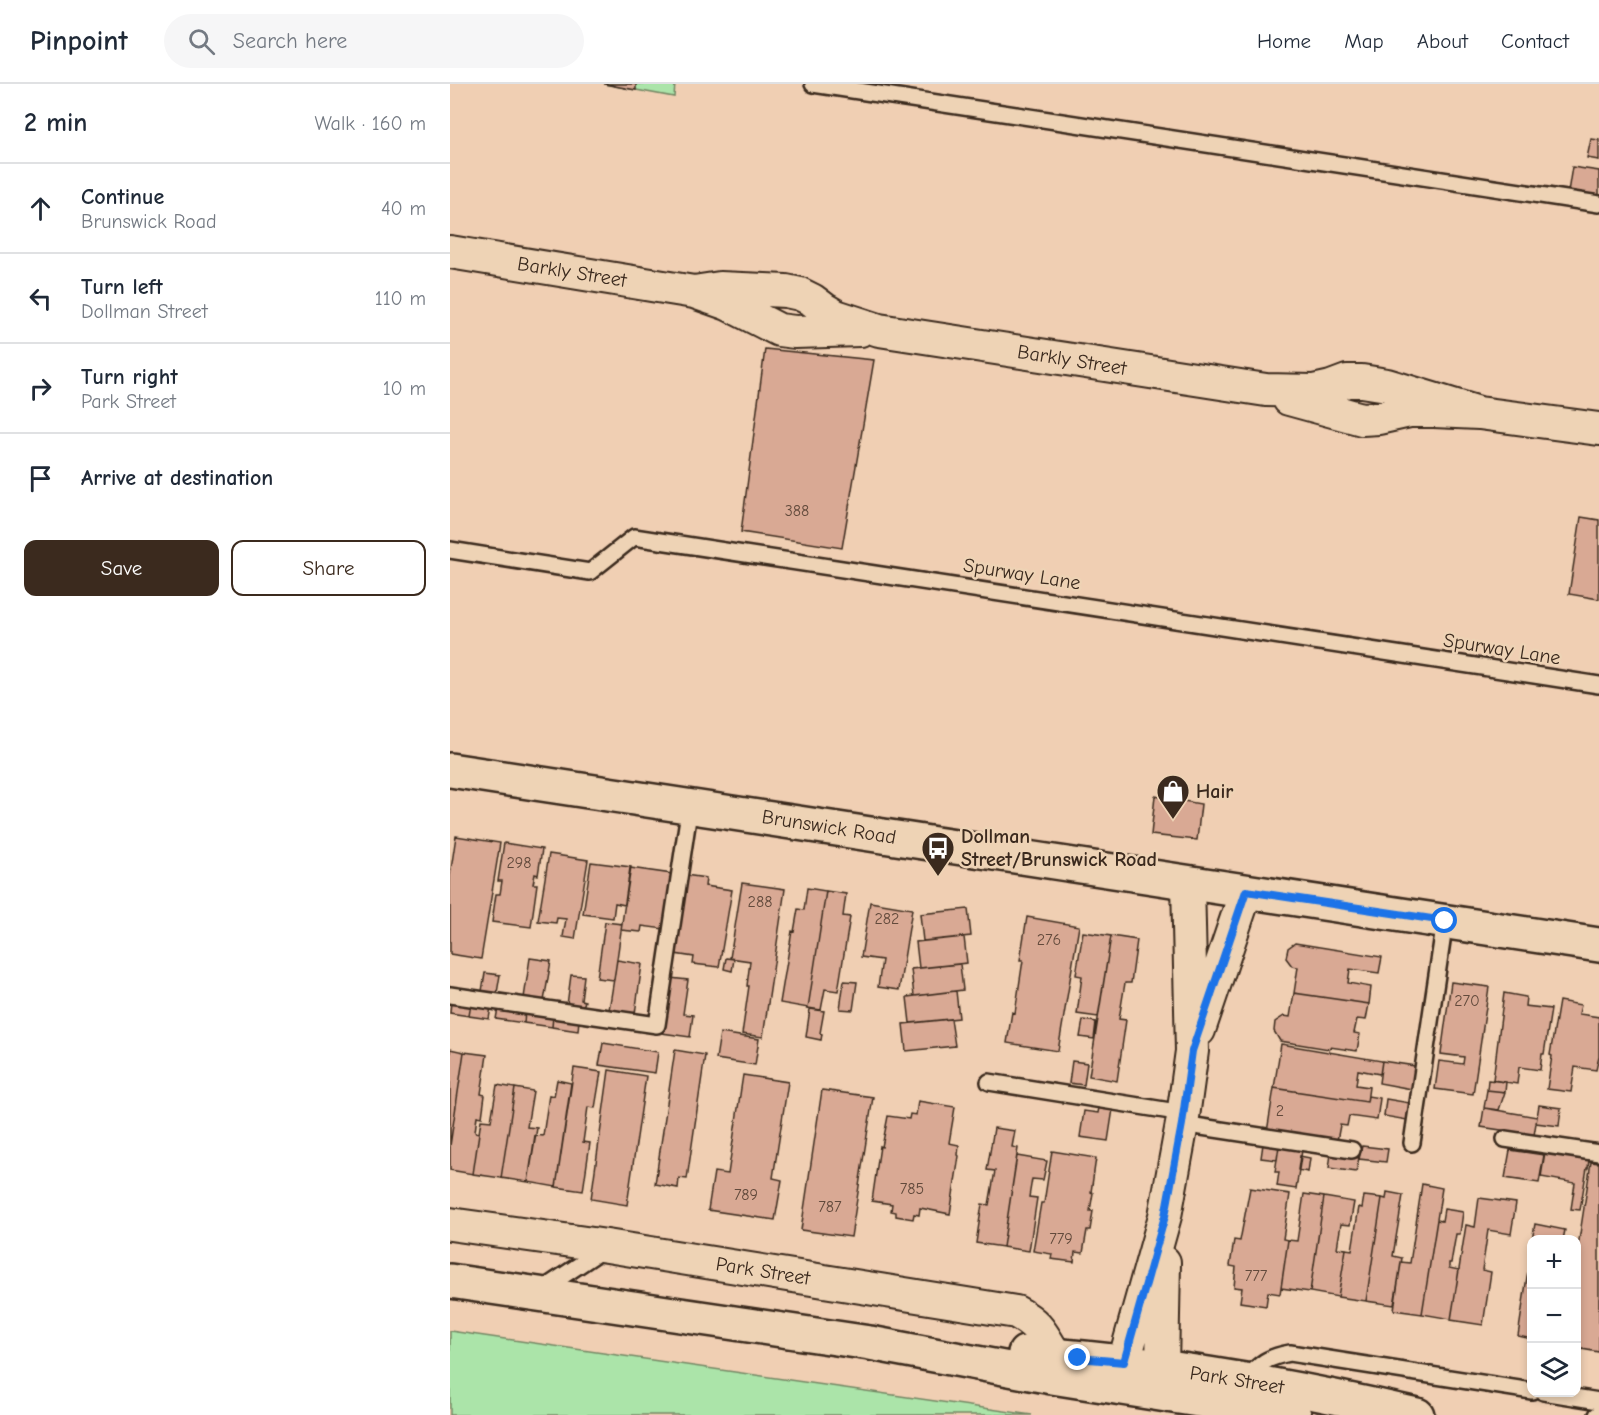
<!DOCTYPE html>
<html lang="en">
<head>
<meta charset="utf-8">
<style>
	body { margin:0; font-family:"Comic Neue",sans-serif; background:#f6f6f7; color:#1f2937 }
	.controls { position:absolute; right:18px; bottom:18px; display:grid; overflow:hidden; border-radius:12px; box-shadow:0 3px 9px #0003 }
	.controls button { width:54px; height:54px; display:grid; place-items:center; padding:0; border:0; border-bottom:2px solid #e0e1e3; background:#fff; color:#1f2937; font:30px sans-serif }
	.stop { position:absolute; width:18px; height:18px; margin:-14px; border:4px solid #1a73e8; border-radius:50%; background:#fff }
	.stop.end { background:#1a73e8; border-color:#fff; box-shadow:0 2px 6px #0008 }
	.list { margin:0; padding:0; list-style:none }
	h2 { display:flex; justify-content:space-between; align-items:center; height:78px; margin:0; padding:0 24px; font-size:26px }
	h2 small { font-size:20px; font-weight:400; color:#747a83 }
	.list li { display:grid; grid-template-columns:39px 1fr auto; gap:18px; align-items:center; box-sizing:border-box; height:90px; padding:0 24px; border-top:2px solid #e0e1e3 }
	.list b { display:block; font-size:22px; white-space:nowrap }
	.list p { margin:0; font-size:20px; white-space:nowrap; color:#747a83 }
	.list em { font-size:20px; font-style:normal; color:#747a83 }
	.actions { display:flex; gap:12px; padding:18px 24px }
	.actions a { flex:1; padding:14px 0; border:2px solid #3b2a1e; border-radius:12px; text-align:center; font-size:21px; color:#3b2a1e }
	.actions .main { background:#3b2a1e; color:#fff }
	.icon { flex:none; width:33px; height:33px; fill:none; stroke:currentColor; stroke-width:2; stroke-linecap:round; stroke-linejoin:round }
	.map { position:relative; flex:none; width:1149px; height:1331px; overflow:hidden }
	header { display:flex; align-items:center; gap:36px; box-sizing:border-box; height:84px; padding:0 30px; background:#fff; border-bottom:2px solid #e0e1e3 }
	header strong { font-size:28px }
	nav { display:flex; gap:33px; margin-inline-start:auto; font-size:21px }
	.search { width:420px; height:54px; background:#f6f6f7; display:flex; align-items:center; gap:15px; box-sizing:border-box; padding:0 21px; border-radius:33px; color:#747a83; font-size:22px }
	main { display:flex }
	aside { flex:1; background:#fff }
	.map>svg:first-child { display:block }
</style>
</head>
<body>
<header>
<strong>Pinpoint</strong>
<div class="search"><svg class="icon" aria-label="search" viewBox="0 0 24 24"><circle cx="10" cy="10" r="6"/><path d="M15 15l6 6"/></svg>Search here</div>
<nav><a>Home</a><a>Map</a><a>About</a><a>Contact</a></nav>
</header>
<main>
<aside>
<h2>2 min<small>Walk · 160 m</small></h2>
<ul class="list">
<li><svg class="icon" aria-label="ahead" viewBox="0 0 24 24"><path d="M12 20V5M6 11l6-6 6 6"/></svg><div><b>Continue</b><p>Brunswick Road</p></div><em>40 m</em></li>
<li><svg class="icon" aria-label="left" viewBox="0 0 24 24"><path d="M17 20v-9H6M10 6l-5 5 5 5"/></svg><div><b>Turn left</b><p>Dollman Street</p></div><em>110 m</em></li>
<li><svg class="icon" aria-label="right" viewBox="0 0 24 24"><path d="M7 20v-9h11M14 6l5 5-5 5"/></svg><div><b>Turn right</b><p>Park Street</p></div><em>10 m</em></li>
<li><svg class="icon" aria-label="arrive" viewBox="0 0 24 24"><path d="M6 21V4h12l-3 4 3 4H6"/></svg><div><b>Arrive at destination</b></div></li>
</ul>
<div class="actions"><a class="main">Save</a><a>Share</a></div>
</aside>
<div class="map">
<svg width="1149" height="1331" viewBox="0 0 1149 1331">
	<rect width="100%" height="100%" fill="#f0cfb3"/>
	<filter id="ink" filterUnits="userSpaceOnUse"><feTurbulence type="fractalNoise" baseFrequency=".0167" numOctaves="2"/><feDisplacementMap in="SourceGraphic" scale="12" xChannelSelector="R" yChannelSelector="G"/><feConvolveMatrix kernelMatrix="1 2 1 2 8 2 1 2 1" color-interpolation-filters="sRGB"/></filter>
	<g filter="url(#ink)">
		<path fill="#abe4a9" stroke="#738764" stroke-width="1.5" d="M154,0h71l-1,13z
			M0,1247l582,84h-582z"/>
		<path fill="#d9a994" stroke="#3b2a1e" stroke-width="1.5" d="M154,0h32v6z
			M1141,55l8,1v20l-12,-2z
			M1122,83l27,4v26l-31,-5z
			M315,265l109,11 -32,188 -101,-16z
			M1131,433l18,3v79l-30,-5z
			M705,712l46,8 -4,36 -46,-5z
			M6,752l44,7 -19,116 -31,-5v-78z
			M54,759l38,6 -4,26 -3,-1 -2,10h4l-6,43 -39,-5 4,-28h4l2,-13h-4z
			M99,770l39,6 -13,79 -12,-2 3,-18 -9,-1 -1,5 -18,-2z
			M141,778l40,5 -6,38 -10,-2 -2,15 -30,-4z
			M180,784l42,6 -8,55 -22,-3 -1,6 -20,-2z
			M235,791l21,3 -1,8 27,4 -13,77 -26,-3 1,-7 -19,-3z
			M292,799l43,6 -22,148 -21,-3 7,-48h-2l3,-25 -20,-3z
			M357,804l19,3 -18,117 -28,-5 12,-72 2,1 4,-23 6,1z
			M376,807l20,3 -3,22 7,1 -12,74 -13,-2 -4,21 -13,-2z
			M420,818l42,7 -13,81 -21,-3 4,-27 -21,-3z
			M518,825l3,27 -48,5 -3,-27z
			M577,833l52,9 -21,125 -51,-8 5,-31 3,1 8,-53h-3z
			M155,838l17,2 -8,56 -17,-2z
			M633,848l28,4 -13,81 -21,-3 5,-38 -6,-1z
			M661,852l26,4 -6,43h-6l-6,36 7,1 -9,61 -28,-5z
			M514,853l3,26 -48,5 -3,-26z
			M845,859l87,14 -3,16 -29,-4 -2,14 23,4 -2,17 -75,-11 4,-26 -6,-1 -6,-8 2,-10z
			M80,874l21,3 -7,40 -20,-3z
			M276,874l8,1 -2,12 -8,-2z
			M167,876l25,4 -7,50 -26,-4z
			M510,880l3,26 -49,6 -3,-27z
			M35,889l15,2 -3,18 -15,-2z
			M121,891l13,1 -3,24 4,1 -2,6 -16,-2z
			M220,894l18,2 -5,34 10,1 -3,22 -28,-4z
			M394,897l13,1 -4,28 -13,-1z
			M1001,898l38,5 -16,107 -38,-5 4,-28 24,3 1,-7 -23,-3z
			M506,907l3,27 -49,5 -3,-26z
			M844,909l75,11 -3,16 -9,-1 -3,14 6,1 -3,17 -27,-4 -1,2 -49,-8 -6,-10 1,-9 9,-6 6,1z
			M1054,909l22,4 -1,9 26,3 -7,45h-2l-2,16 -21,-3 -2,17 -24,-4z
			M1,917l20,3 -2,12 -19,-3z
			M1109,917l22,4 -2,9 20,3v40l-3,13 -21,-3 -4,25 -24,-3 5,-33 -2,-1z
			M21,920l20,3 -2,12 -20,-3z
			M48,924l27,4 -1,11 -28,-4z
			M360,925l14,2 -4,22 2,1 -1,6 -15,-3z
			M75,928l28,4 -1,11 -28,-4z
			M103,932l26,4 -1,11 -26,-4z
			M501,935l4,27 -49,5 -3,-27z
			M633,936l13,2 -2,17 -14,-2z
			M270,949l39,6 -4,26 -39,-6z
			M153,959l55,9 -3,21 -56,-8z
			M831,960l101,17 -2,13 -22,-4 -2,15 13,2 -2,15 -93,-14z
			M0,965l14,3 -14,94z
			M225,966l30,5 -18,124 -8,-1 -1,10 -23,-4z
			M14,968l23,3 -6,39 4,1 -3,22 -5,-1 -2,16 4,1 -6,41 -23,-4v-24z
			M622,977l15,2 -3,22 -15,-2z
			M932,977l33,5 -3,23 -33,-6z
			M124,984l27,4 -6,36 -7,-1 -5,35 7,1 -7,48 -27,-4z
			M159,986l37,6 -19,129 -36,-6z
			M293,991l45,7 -15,96 9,2 -7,40 -67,-10 6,-38 14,2z
			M107,996l14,3 -15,104 -28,-5 7,-47 8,1 6,-41 5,1z
			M1038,996l18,2 -1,10 -18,-2z
			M47,1001l18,3 -14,90 -28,-4 8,-54 10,1z
			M65,1004l18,3 -6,36 10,1 -9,54 -27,-4z
			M824,1004l93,14 1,-6 12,2 -3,22 -28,-4 -2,10 -7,-1 -3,16 -70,-9z
			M372,1006l51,7 -22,140 -50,-7z
			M1037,1006l18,2 -6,18 -15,-2z
			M936,1015l24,4 -3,17 -23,-4z
			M468,1017l37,6 -6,36 10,2 -1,10 1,1 -9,58 -30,-6 -1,7 -5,-1 -1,5 -17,-3v-4l-5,-1 1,-7 -20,-3 8,-55 2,1 6,-31 21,3 1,-5 6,1z
			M1089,1021l22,3 -2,18 -23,-3z
			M649,1023l14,2 -5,32 -28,-4 4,-26 14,2z
			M1034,1024l53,9 -3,18 -53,-8z
			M544,1044l21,3 -3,16 6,1 -15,99 -27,-4 6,-39 7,1 6,-34 -8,-1z
			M813,1060l16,2 -2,14 -16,-2z
			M829,1062l23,4 -6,39 -19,-3 2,-14h-4z
			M912,1062l26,3 -2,13 -27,-3z
			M1060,1066l34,5 -5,28 -34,-5z
			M602,1067l44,7 -5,34 2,1 -3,18h3l-3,19h-3l-4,23 -8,-1 -1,10 -23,-3 1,-5 -19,-3 8,-48h3z
			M1095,1068l44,7 -1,9h-1l-7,42 -9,-1 4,-26 -34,-6z
			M881,1070l28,4 -3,14 -27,-4z
			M567,1072l30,5 -4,19 -11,-1 -3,18 8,1 -8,53 -26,-4z
			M850,1072l10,2 -2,14 -10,-2z
			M1141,1078l8,1v189l-23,-4v-88z
			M972,1100l20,4 -20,126 -28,-4 7,-48 9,1z
			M800,1104l40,6 -7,45 5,1 -8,54 -12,-2 -2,14 -26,-4 2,-14 -8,-1 2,-20 -6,-1 4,-26 6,1z
			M937,1108l16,3 -10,61 9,2 -8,47 -28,-4 16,-103 4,1z
			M854,1110l20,3 -14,95 -29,-4 7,-48 9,1z
			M914,1112l18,2 -16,103 -28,-4 8,-48 6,1 7,-43 3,1z
			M874,1113l30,5 -4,23 -9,-1 -4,24 9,1 -8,48 -28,-5z
			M1029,1114l37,5 -5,31 -23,-4 -6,40 9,2 -8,53 -32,-5 15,-95 9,2z
			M994,1125l19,3 -3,22h-4l-5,29h-2v5l10,2 -8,49 -29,-5 15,-94 5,1z
			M1085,1140l30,6 -2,10h-31z
			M1082,1160v95l-14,-3z"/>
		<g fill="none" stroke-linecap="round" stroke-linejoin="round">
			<defs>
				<path id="service" d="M363,0l786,120
					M0,466l140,22 44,-35 965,148
					M0,911l207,30 33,-220
					M539,998l194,31
					M732,1040l170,26
					M1055,1055l94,14
					M962,1059l33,-222
					M90,1207l65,-43
					M795,1295c16,-16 22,-22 45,-26l242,38
					M1093,1308l56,9
					M1147,1331l2,-1"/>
				<path id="minor" d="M0,168l244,40 34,12 51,26 16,2 65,-2
					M244,208l26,-4 66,3 14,3 12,6 12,9 12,7 43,14 387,60 47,1 18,-4 16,-6h15l25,4 92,28
					M839,315l73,20 17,-1 31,-7h24l45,2 120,16
					M749,946l47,-139
					M0,1140l157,22 409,66c23,12 26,22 39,43
					M670,1304l4,-26 41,-146 17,-92 10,-73 -4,-168
					M709,1308l3,-24 2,-106"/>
				<path id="tertiary" d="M0,1197l420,62 182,34 242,38
					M575,1269c131,9 263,32 392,62"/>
				<path id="primary" d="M0,686l1149,175"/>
			</defs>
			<use href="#service" stroke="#3b2a1e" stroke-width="20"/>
			<use href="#minor" stroke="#3b2a1e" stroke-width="36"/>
			<use href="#tertiary" stroke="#3b2a1e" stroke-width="38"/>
			<use href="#primary" stroke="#3b2a1e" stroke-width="38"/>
			<use href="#service" stroke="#eed3b5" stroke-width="15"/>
			<use href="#minor" stroke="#eed3b5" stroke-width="32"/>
			<use href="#tertiary" stroke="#eed3b5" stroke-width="33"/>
			<use href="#primary" stroke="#eed3b5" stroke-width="33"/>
		</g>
	</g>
	<g fill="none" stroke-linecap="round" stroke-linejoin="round" filter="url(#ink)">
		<path stroke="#1a73e8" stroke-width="8" d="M628,1274l46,4 41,-146 17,-92 10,-73 54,-160 199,30"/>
	</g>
	<defs>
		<symbol id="shop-pin" viewBox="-11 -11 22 30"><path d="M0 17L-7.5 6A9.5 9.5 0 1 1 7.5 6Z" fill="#3b2a1e" stroke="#eed3b5"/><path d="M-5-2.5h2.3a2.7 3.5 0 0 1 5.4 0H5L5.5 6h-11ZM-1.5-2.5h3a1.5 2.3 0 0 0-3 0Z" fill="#fff"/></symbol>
		<symbol id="bus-pin" viewBox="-11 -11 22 30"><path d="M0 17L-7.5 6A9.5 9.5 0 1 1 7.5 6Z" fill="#3b2a1e" stroke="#eed3b5"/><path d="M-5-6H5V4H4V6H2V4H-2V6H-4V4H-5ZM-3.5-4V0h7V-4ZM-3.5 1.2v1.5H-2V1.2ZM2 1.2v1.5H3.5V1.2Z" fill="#fff"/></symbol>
	</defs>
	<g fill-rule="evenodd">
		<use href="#shop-pin" x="704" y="688" width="38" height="52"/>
		<use href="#bus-pin" x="469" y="745" width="38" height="52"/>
	</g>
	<g text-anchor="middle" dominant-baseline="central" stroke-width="5" stroke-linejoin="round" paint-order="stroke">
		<g font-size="16" fill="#624a3c">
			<text x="347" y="427">388</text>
			<text x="69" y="779">298</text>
			<text x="310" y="818">288</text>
			<text x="437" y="835">282</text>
			<text x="599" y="856">276</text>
			<text x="1017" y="917">270</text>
			<text x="830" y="1027">2</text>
			<text x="462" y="1105">785</text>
			<text x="296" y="1111">789</text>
			<text x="380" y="1123">787</text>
			<text x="611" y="1155">779</text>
			<text x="806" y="1192">777</text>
		</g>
		<g font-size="20" fill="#3b2a1e" stroke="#eed3b5">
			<text transform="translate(122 188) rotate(9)">Barkly Street</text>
			<text transform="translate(622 276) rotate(9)">Barkly Street</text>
			<text transform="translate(572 490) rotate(9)">Spurway Lane</text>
			<text transform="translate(1052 565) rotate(9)">Spurway Lane</text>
			<text transform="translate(379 743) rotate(9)">Brunswick Road</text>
			<text transform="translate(313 1187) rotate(9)">Park Street</text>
			<text transform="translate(787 1296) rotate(9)">Park Street</text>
		</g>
		<g font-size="20" font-weight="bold" fill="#3b2a1e" stroke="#eed3b5" text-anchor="start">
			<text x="746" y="707">Hair</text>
			<text x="511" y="752">Dollman<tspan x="511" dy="23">Street/Brunswick Road</tspan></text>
		</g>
	</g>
</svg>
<div class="controls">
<button>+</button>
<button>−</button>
<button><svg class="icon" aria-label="layers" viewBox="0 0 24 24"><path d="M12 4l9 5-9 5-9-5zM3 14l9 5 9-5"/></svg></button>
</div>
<div class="stop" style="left:995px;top:837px"></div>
<div class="stop end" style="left:628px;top:1274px"></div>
</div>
</main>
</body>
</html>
